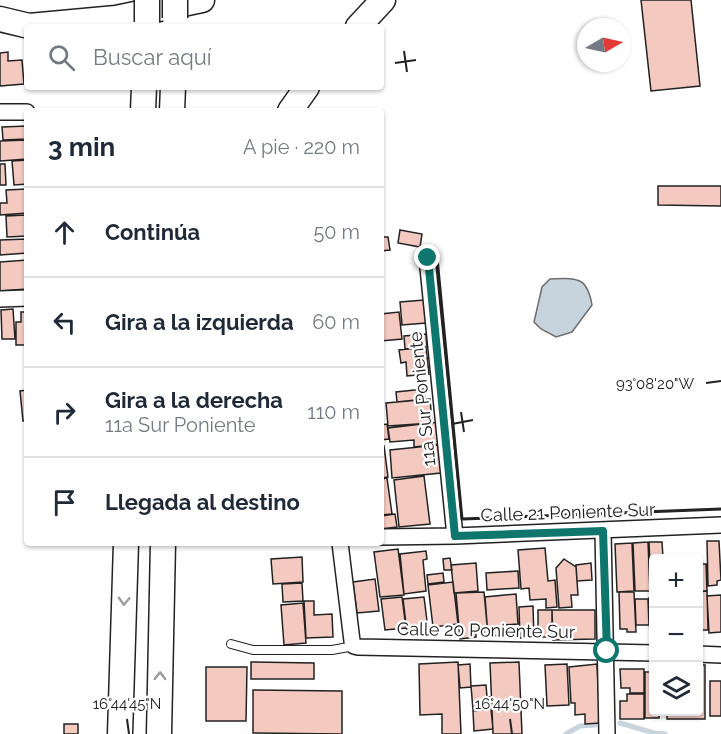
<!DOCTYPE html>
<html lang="es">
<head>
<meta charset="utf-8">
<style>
	body { margin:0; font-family:Raleway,sans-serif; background:#f2f2f3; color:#1f2937 }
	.controls { position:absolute; right:18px; bottom:18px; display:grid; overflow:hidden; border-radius:6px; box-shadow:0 2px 4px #0004 }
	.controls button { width:54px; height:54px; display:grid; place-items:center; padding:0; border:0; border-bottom:2px solid #e0e1e3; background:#fff; color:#1f2937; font:30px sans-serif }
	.compass { position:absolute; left:577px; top:18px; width:54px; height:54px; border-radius:50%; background:#fff; box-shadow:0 2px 4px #0004; rotate:81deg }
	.stop { position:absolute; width:18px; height:18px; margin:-14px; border:4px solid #0f766e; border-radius:50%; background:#fff }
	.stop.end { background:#0f766e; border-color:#fff; box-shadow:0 2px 6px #0008 }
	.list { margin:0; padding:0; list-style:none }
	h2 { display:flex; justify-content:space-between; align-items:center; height:78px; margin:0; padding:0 24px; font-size:26px }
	h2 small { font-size:20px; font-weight:400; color:#747a83 }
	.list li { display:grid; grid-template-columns:39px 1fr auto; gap:18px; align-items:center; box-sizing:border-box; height:90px; padding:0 24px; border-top:2px solid #e0e1e3 }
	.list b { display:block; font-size:22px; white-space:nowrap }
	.list p { margin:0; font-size:20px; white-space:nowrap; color:#747a83 }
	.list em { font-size:20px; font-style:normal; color:#747a83 }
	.icon { flex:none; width:33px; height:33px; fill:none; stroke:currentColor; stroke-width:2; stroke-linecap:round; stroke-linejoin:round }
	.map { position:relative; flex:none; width:721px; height:734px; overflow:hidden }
	.search { position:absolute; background:#fff; box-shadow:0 2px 4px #0004; left:24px; top:24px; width:360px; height:66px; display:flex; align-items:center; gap:15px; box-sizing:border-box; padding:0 21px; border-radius:6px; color:#747a83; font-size:22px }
	.panel { position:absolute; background:#fff; box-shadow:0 2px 4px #0004; left:24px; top:108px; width:360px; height:438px; border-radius:6px }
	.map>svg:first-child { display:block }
</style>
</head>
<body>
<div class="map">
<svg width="721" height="734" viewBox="0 0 721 734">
	<rect width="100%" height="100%" fill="#fff"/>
	<path fill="#c7d3dd" stroke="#6f6f6f" stroke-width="1.5" d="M550,279c27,-1 37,-3 42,26l-20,27 -16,5 -15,-8 -7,-7 8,-35z"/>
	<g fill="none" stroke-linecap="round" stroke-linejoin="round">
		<path stroke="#c7d3dd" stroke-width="5" d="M620,723l34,10 11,1
			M566,734l14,-8 15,-1"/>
	</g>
	<path fill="#f3c9c0" stroke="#222" stroke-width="1.5" d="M641,0h50l9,86 -49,5z
		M8,52v9l14,-1 2,24 -24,2v-33z
		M27,126v13l-24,1 -1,-13z
		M27,140v19l-27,2v-20z
		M27,160v24l-13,1 -2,-24z
		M0,164h5l1,21h-6z
		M658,186h63v20l-63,-1z
		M27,189v24l-27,2v-12h7l-1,-13z
		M27,215v21l-20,1 -1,-21z
		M400,230l22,4 -2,13 -22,-4z
		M381,237h7l2,13 -9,1z
		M27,239v14l-27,2v-15z
		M27,260v29l-27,2v-29z
		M424,300l2,23 -24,2 -2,-23z
		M13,309l2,30h-13l-1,-29z
		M21,312h6v33h-11v-23h5z
		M399,312l3,27 -21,2v-27z
		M426,334l1,13 -22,2 -1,-13z
		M426,347l3,27 -22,2 -1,-14 -5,1 -2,-13z
		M424,389l1,10 -28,3 -1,-10z
		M27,390v30l-4,1 -3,-30z
		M430,399l2,24 -44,3 -2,-23z
		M439,422l2,22 -27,3v-7l-24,2 -2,-14z
		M387,424l2,15 -8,1v-15z
		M438,445l3,28 -49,5 -2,-28z
		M384,446l4,31 -7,1v-31z
		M424,476l6,48 -31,3 -5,-47z
		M387,478l5,36 -11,1v-36z
		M395,514l2,13 -16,2v-13z
		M707,541h12l2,39 -4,1v4l-9,1z
		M648,542l2,49h-15l-2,-48z
		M649,542h13l1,16h-9v33h-3z
		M632,543l2,48 -17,1 -2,-48z
		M545,548l3,33 7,-1 2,27 -11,1v-9l-16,1 -1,-12 -8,1 -3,-39z
		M398,549l6,46 -24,2 -6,-45z
		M426,551l1,8 -4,1 3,31 -22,3 -4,-40z
		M302,557l1,25 -30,2 -2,-25z
		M450,558l2,12h-8l-1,-11z
		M564,559l12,8 2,28h-7l1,12 -13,1 -3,-40z
		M476,563l2,28 -24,2 -3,-28z
		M591,563l1,17 -15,1 -1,-16z
		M698,564h8l1,27h-9z
		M518,571l1,17 -32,2 -1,-17z
		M443,573l1,9 -16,2 -1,-9z
		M375,579l4,32 -22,2 -4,-31z
		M453,582l5,42 -25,3 -5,-42z
		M302,583l1,18 -20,1 -1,-18z
		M707,591l1,39h-10v-38z
		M484,592l4,43h-4v-3h-8v5l-16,2 -4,-46z
		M619,592h15l2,40h-9v-3h-7z
		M516,594l2,30 -15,1 1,10 -16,1 -3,-39z
		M721,595v37l-12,1 -2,-37z
		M402,597l4,31 -21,2 -4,-31z
		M424,597l4,32 -21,3 -4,-33z
		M649,598h5v45h-4z
		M635,599h13l1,26h-13z
		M304,601h10v14l18,-1 1,23 -27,1z
		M303,603l3,40 -22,2 -3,-40z
		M533,606l1,31 -14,1 -1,-31z
		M538,610h14v27h-14z
		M552,610h43v29l-42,1z
		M251,662l63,1v16h-63z
		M458,662l3,72h-19v-20l-22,1 -1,-51z
		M519,662l3,72h-29l-3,-71z
		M470,664l1,23 -11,1 -2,-23z
		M567,664l2,41 -22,1 -2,-41z
		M597,664l3,59 -15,1v-10l-10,1v-12h-4l-2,-36z
		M698,665h7v54h-38v-7h31z
		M206,667h41l-1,54h-40z
		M620,669h24v24h-14v-5h-9z
		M645,672h9v40h5v6h-14z
		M710,681h11v35h-11z
		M486,685l1,12h4l1,12 -19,1 -2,-24z
		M253,690l89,1v43l-89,-1z
		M627,694h17v25h-24v-18h7z
		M491,709l2,20 -19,2 -1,-20z
		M64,724h14v10h-14z"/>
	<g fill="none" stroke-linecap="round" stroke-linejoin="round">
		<defs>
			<path id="service" d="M231,644l22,6h79l22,-4"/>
			<path id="minor" d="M0,112h27
				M427,258l28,278
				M0,299l27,-1
				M603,531l4,203
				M381,537l74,-1 266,-11
				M340,543l12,98 2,5 4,1 296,6
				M698,654l23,1"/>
			<path id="primary" d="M0,19l29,7 87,-8 86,-18
				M358,27l25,-27
				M143,111l1,-24
				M172,111l1,-24
				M290,111l17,-24
				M120,734l6,-191
				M159,734l4,-191"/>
		</defs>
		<use href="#service" stroke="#222" stroke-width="10"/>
		<use href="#minor" stroke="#222" stroke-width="18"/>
		<use href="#primary" stroke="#222" stroke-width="27"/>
		<use href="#service" stroke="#fff" stroke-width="8"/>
		<use href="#minor" stroke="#fff" stroke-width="15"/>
		<use href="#primary" stroke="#fff" stroke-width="24"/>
		<defs>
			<path id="primary-bridge" d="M175,18v-18
				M147,22v-22"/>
		</defs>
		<use href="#primary-bridge" stroke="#222" stroke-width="27" stroke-linecap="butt"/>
		<use href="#primary-bridge" stroke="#fff" stroke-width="24"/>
		<path stroke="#222" stroke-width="3" d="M437,258l25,261 259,-10"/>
	</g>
	<defs><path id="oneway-chevron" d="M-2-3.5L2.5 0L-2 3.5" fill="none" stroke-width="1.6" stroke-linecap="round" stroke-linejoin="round" transform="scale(1.5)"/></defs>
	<g stroke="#9c9c9c">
		<use href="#oneway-chevron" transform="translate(124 601) rotate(92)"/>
		<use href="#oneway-chevron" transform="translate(160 676) rotate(-89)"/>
	</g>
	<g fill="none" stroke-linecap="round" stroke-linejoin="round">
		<path stroke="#0f766e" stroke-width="8" d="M428,258l27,278 148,-5 4,120"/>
	</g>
	<path fill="none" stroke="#222" stroke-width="2" d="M404,51l3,21M395,63l21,-3M706,383l15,-2M461,412l3,20M452,424l21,-4M127,719l2,15M510,719l2,15"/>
	<g text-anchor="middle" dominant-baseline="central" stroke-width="4.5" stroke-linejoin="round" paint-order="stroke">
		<g font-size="18" fill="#222" stroke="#fff">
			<text transform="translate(422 399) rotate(-96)">11a Sur Poniente</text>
			<text transform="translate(568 512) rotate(-2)">Calle 21 Poniente Sur</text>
			<text transform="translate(486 630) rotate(1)">Calle 20 Poniente Sur</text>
		</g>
	</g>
	<g font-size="15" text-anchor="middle" fill="#222" stroke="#fff" stroke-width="4.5" stroke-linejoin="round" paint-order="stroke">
		<text x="655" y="389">93°08'20"W</text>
		<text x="127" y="709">16°44'45"N</text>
		<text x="510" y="709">16°44'50"N</text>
	</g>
</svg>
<div class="controls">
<button>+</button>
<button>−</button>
<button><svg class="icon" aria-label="layers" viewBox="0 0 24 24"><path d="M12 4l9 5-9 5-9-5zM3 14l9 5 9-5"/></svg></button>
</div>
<svg class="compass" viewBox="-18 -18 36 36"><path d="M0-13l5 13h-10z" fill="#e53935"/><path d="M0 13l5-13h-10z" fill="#747a83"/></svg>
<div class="stop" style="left:607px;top:651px"></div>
<div class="stop end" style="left:428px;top:258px"></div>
<div class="search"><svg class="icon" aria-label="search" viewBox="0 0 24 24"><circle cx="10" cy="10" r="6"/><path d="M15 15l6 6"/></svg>Buscar aquí</div>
<section class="panel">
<h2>3 min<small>A pie · 220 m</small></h2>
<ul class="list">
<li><svg class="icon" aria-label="ahead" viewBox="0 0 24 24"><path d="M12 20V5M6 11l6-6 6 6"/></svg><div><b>Continúa</b></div><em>50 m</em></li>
<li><svg class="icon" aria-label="left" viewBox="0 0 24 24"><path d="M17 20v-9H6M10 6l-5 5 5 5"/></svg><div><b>Gira a la izquierda</b></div><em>60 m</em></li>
<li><svg class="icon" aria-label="right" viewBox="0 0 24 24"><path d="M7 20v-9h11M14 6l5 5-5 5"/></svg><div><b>Gira a la derecha</b><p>11a Sur Poniente</p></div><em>110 m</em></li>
<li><svg class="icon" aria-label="arrive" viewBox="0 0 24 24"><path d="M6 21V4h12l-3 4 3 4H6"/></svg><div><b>Llegada al destino</b></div></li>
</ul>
</section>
</div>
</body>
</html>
